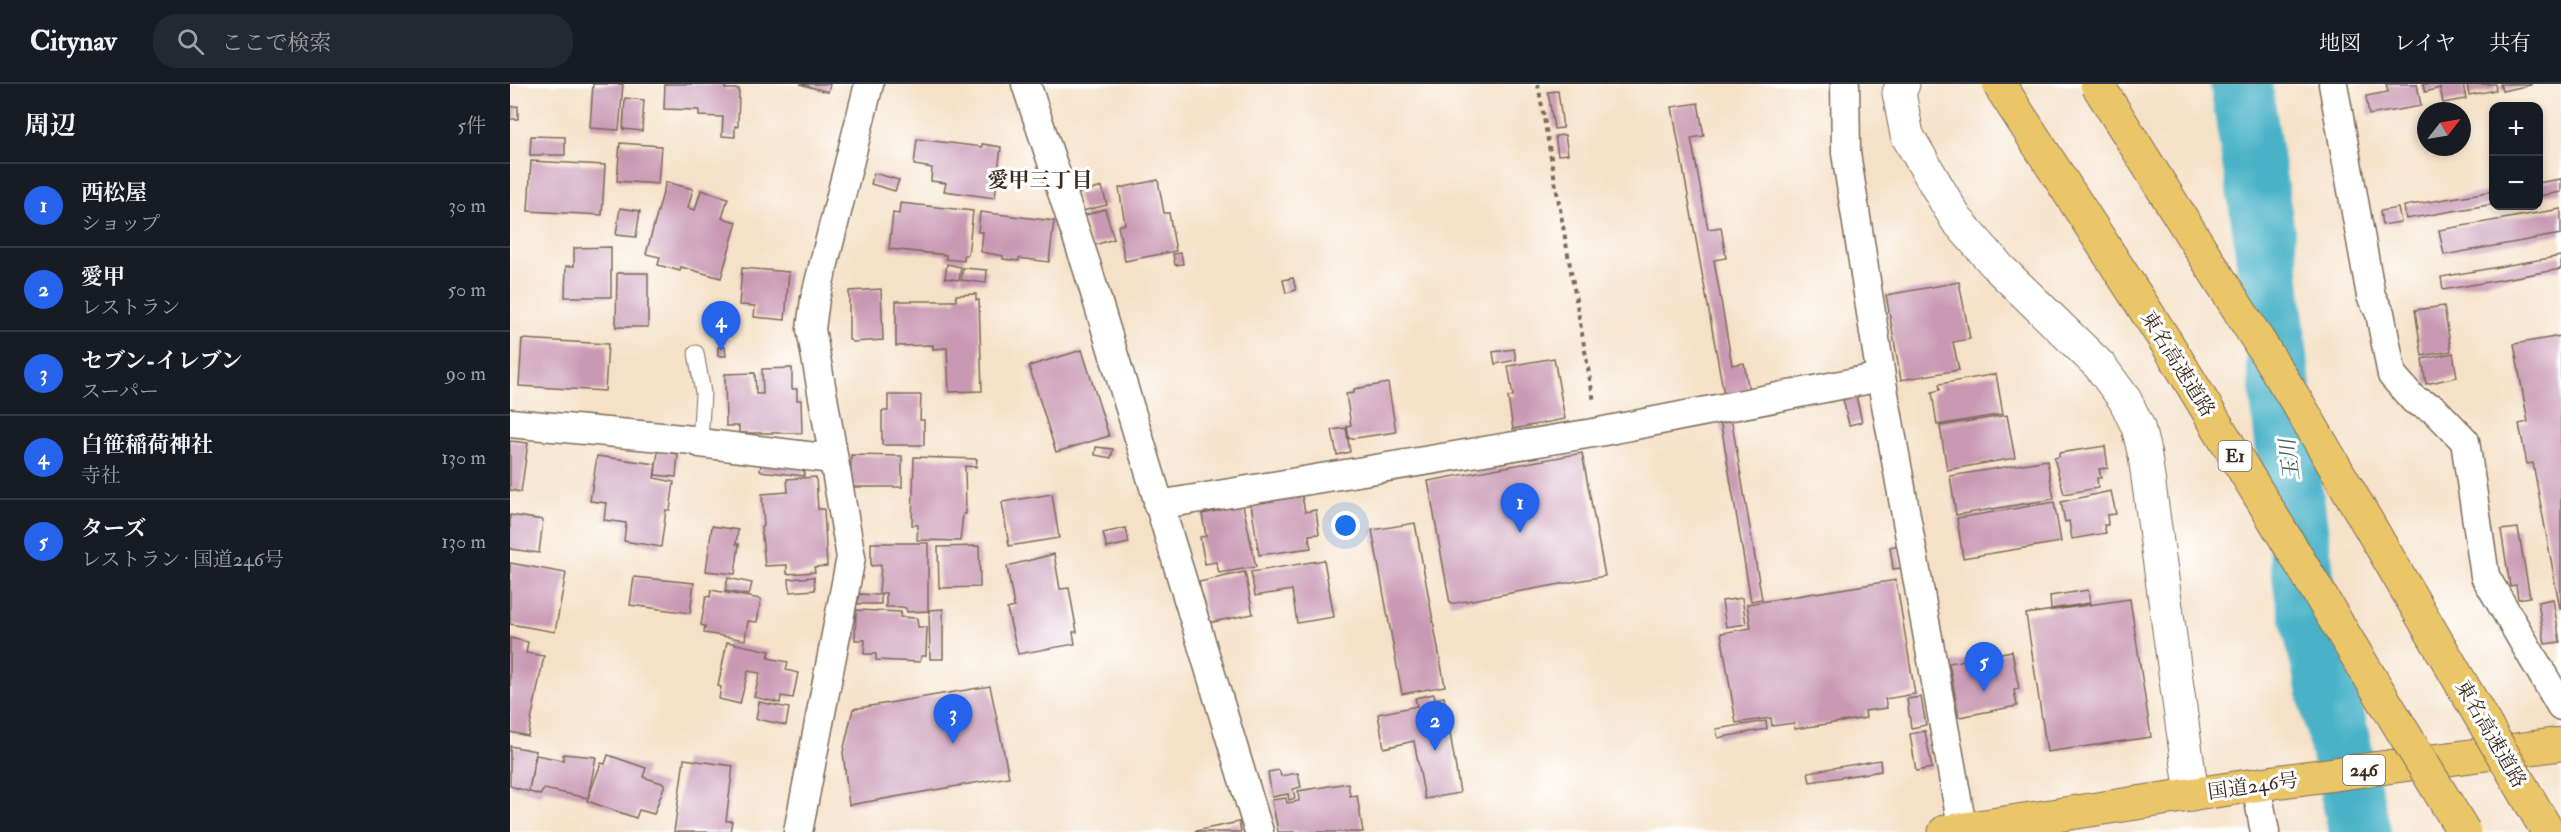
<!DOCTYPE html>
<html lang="ja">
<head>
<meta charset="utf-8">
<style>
	body { margin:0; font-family:"IM FELL Double Pica","Noto Serif JP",serif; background:#242831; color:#f1f3f6 }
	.controls { position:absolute; right:18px; top:18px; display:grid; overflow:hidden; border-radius:12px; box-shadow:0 3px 9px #0003 }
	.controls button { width:54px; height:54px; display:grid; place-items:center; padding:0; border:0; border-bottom:2px solid #363941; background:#171b24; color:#f1f3f6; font:30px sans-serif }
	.compass { position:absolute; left:1907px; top:18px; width:54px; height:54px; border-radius:50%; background:#171b24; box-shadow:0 3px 9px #0003; rotate:59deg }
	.you { position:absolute; left:836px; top:442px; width:21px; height:21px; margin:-15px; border:4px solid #fff; border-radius:50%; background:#1a73e8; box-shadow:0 0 0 9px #1a73e833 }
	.badge { display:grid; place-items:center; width:39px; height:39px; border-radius:50%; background:#2563eb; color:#fff; font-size:20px; font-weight:700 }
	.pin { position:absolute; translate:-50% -50px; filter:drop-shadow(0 2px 3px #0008) }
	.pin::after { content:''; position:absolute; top:32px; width:21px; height:18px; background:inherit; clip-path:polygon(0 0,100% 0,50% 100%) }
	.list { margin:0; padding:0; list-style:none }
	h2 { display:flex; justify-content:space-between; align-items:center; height:78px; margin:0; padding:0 24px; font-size:26px }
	h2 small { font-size:20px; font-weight:400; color:#9ea1a6 }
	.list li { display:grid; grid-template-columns:39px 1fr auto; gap:18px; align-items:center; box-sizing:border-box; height:84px; padding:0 24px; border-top:2px solid #363941 }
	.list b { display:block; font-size:22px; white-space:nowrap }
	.list p { margin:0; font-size:20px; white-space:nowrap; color:#9ea1a6 }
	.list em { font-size:20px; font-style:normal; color:#9ea1a6 }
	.icon { flex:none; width:33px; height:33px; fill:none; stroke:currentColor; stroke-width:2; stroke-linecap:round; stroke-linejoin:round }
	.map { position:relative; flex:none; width:2051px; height:748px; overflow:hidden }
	header { display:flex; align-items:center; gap:36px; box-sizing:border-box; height:84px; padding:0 30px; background:#171b24; border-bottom:2px solid #363941 }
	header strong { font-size:28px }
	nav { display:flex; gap:33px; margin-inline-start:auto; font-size:21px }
	.search { width:420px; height:54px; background:#242831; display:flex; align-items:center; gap:15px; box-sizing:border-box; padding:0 21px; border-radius:24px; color:#9ea1a6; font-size:22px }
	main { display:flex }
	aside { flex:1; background:#171b24 }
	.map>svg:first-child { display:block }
</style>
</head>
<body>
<header>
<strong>Citynav</strong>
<div class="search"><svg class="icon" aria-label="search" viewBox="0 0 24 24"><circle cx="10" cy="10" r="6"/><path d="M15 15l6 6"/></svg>ここで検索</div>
<nav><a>地図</a><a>レイヤ</a><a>共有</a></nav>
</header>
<main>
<aside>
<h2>周辺<small>5件</small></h2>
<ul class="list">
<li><span class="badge">1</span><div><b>西松屋</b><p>ショップ</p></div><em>30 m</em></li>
<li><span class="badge">2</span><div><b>愛甲</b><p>レストラン</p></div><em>50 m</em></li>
<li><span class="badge">3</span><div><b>セブン-イレブン</b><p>スーパー</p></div><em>90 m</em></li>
<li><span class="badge">4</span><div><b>白笹稲荷神社</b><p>寺社</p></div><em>130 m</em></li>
<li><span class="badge">5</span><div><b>ターズ</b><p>レストラン · 国道246号</p></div><em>130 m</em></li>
</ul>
</aside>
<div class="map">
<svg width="2051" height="748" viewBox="0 0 2051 748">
	<rect width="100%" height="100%" fill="#fff"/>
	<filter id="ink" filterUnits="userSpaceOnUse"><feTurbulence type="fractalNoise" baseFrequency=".0167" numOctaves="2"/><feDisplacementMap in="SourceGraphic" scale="12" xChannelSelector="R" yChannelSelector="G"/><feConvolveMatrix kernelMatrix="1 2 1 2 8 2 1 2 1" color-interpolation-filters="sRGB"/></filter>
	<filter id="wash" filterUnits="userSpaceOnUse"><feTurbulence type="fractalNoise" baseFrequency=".008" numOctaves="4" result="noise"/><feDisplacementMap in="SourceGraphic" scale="24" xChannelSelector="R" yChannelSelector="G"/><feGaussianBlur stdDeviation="1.35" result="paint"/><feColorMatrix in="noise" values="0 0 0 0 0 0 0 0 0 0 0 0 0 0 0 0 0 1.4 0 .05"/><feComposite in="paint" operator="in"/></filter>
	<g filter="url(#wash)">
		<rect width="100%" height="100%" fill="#f5e1c7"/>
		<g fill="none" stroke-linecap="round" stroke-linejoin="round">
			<path stroke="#4ab2c8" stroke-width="62" d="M1731,0l23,149 22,211 19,146 55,242"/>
		</g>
		<g id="blocks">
			<path fill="#c999b3" d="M83,0h30l-4,46 -29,-2z
				M155,0h60v5h14l-1,38 -3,-1v11l-13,-1 1,-19 -24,-1v-6l-35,-1z
				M290,0h30l-2,8z
				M1876,0h31l4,22 -52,9 -3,-19 22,-4z
				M1913,0h40l3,15 -23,4 -3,-15 -15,4z
				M1957,0h28l1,6 -27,5z
				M1990,0h31v1l-29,6z
				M1048,7l5,37 -9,1 -6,-37z
				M115,14l19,2 -2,31 -19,-2z
				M1188,19l6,33 -13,2 17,91 13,-2 5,31 -12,2 18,105 12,-2 5,28 -25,4 -52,-288z
				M8,22v13h-8v-12z
				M1055,51l3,19 -10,1 -3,-19z
				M21,52l34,1v18h-35z
				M407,55l65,8v-3l19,3 -6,51 -51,-7 2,-8 -15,-2 1,-13 -18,-3z
				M110,59l41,3 -3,38 -41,-3z
				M21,77l74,4 -3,50 -74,-4z
				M364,89l25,7 -4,11 -24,-7z
				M2051,95v13l-23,4v-13z
				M648,96l6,33h5l7,38 -51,10 -7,-35 7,-2 -6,-36z
				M156,98l27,7 -5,19 7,2 6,-20 27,8 -6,20 15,4 -16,56 -40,-11 -1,4 -22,-6 2,-8 -14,-3z
				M592,103l5,18 -25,6 -5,-17z
				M1984,107v13l-88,15 -2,-13z
				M390,119l73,8 -5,44h-4v6l-18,-2v-4l-57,-6 4,-36 6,1z
				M110,124l20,3 -4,26 -20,-2z
				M1888,124l3,14 -19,3 -2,-14z
				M595,125l9,30 -22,7 -9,-30z
				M2051,125v25l-117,21 -5,-25z
				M470,128l74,9 -5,41 -30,-4v3l-16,-2v-3l-22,-4 2,-20h-5z
				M101,163v50h-46l1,-31h8v-18z
				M671,169l2,11 -8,1 -2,-11z
				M2051,172v13l-118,21 -2,-13z
				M437,180l14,3 -2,13 -14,-2z
				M232,184l47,4 -4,48 -31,-3 1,-11 -16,-1z
				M453,184l24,2 -1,13 -25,-3z
				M107,189h31v54h-32z
				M783,194l3,12 -10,3 -3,-13z
				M1449,198l11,57 -17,3 6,28 -58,10 -15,-85z
				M371,205l2,51 -30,2 -4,-3v-48z
				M466,210v6h3l3,91 -33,1 -2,-44 -14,1v-4l-37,1v-45h60v-6z
				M1934,222l7,45 -29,5 -7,-46z
				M2051,252v273h-1l-27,-146 -6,1 -8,-40 9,-2 -14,-78z
				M12,255l86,5 -3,47 -86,-5z
				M208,263h7l1,9h-8z
				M1004,265l2,11 -21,4 -2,-12z
				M572,266l27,86 -53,16 -27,-86z
				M1943,269l4,24 -31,7 -4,-25z
				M1044,274l11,61 -52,10 -5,-32 5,-1 -5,-30z
				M282,284v21h5v11h4l1,33h-63v-7h-13l-1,-52 30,-1 1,21h7l-1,-25z
				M1486,290l7,40 -66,11 -5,-33 8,-2 -1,-6z
				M878,299l8,49 -47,7 -2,-13 4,-1 -5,-31 8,-1v-4z
				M378,311h33l-1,25h4v25h-42v-34h6z
				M1346,312l6,26 -13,3 -6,-26z
				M1497,331l8,43 -68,12 -7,-44z
				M1221,333l31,182 -11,2 -31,-182z
				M836,344l4,24 -13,3 -5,-25z
				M0,357l18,2 -7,49 -11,-2z
				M1595,362l3,22 -9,1 2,9h-4l1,10 -34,6 -10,-36 5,-1v-4z
				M586,363l17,2 -2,9 -16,-3z
				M148,367l20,3 -2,23 -21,-2z
				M1072,369l23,123 -155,28 -22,-123z
				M341,371l51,1v31h-51z
				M87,372l59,8 -2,14 20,4 -4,28h-4l-5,37 -37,-6 2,-18 -22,-3 2,-17 -16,-2z
				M404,373l63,2 -1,8 -11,-1 1,48h-3l-3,27 -43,-1 1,-15h-6z
				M1537,376l7,39 -98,16 -6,-39z
				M251,380l43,4v8l-44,-5z
				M306,393l2,32h6l3,57 -13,1 1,5 -28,2v-9l-22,1 -4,-39 3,-1 -2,-32 26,-2 -1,-13z
				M1601,407l5,23 -9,1 1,10h-4l2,8 -34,6 -3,-18 -4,1 -4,-20z
				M542,410l7,44 -50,8 -7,-44z
				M792,412l3,16 11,-2 3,24 -10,1 2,13 -52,7 -8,-51z
				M732,416l14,67 -37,6 -3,-11 -11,2 -5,-27 6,-1 -4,-22 19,-4 -1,-5z
				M1544,418l7,40 -98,16 -6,-40z
				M0,431l33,5 -4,33 -29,-4z
				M905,439l30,163 -43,8 -30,-164z
				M202,442l26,4 -2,14h3l-4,30 -29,-3z
				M616,444l3,15 -22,5 -4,-15z
				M2008,444l12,69 -12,2 -2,-14 -6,1 -9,-56z
				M361,459h57v68l-21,1 -1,-4 -4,-1h-16v-14h-7l2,-28 -10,1z
				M1388,461l3,23 -8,1 -3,-22z
				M469,462l1,41 -41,1 -1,-41z
				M544,470l6,35 9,-1 8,44h-4l2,12 -57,10 -11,-45 7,-2 -7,-41z
				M814,476l10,57 -37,6 -5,-33 -37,6 -4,-24z
				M0,479l56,10 -11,59 -45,-8z
				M735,488l8,42 -46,9 -8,-41z
				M124,493l60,6 -4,30 -60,-8z
				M304,493l1,13 -25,2 -1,-13z
				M218,494l24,5 -3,12 -24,-4z
				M1386,496l19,114 -30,5 2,9 -22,3 1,7 -71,11 -1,-6 -22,3 -1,-8 -35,5 -15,-90 30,-5 -4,-24z
				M201,506l50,9 -4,23 -9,-1 -3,19 -41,-7 1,-7 -4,-1 5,-29 4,1z
				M1578,506l2,13 -39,6 -1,-13z
				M348,510l23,1v9h-23z
				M1232,514l4,26 -20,3 -4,-26z
				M1620,515l21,138 -104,15 -21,-138z
				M2043,515l7,43 -15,2 -7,-42z
				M433,525v50h-13l-1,-49z
				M346,526l45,2 -1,5 17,1 1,9h9l-1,29h-5l-1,6 -44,-2v-6h-12l1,-14h-10z
				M0,554l18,4 -2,11 18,3 -16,80 -18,-4z
				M217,558l43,9 -2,7 20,4 -2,8 12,3 -5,25 -12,-2 -1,7 -26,-6 6,-24 -12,-2 -8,33 -21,-5 2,-12 -3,-1z
				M1502,567l7,38 -5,1 3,16 -58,11 -10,-54z
				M480,602l19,91 -160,28 -6,-53 10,-43z
				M924,610l1,5 9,-2 16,96 -35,6 -11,-58 -30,7 -6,-34 39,-8 -2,-8z
				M1411,613l5,28 -15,3 -4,-29z
				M249,618l30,6 -3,17 -30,-6z
				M1256,637l1,8 -49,9 -2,-9z
				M1415,647l7,37 -16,3 -6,-37z
				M0,662l26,5 -7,39 7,-35 27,5v-6l33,3 -8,41 -44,-9 -4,6 -30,-9z
				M98,671l38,13 -3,9 22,7 -11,30 -15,-4 -3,8 -49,-17 14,-38 4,1z
				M174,675l49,7 -7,55h6l-2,11h-56z
				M1370,676l1,11 -71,11 -2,-10z
				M769,686l2,6 17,-3 3,14 -8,2 2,9 -6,2 -1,-6 -16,3 -4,-25z
				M838,699l2,13 7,-1 6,37h-85l-6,-32 14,-2 1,5 12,-2 -1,-10z
				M729,738l2,10h-46v-1z"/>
		</g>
	</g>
	<g filter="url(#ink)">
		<use href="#blocks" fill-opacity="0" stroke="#7c6a59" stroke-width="1.5"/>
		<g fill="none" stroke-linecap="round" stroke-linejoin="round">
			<defs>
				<path id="service" d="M186,269l7,40 -3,50"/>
				<path id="minor" d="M516,0l61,183 172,565
					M1335,0l1,69 35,224 82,455
					M1823,0l38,212 9,17 12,62 22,25 20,9 31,32 20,135 76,130
					M0,339l183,17 7,3 132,16
					M648,421l441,-73 282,-55
					M1746,701l9,47
					M288,748l53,-275 -40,-228 4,-30 54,-215"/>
				<path id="tertiary" d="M1393,0l-4,9 8,42 49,84 43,49 101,98 25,34 13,27 7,29 47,339"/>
				<path id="trunk" d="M1435,748l330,-50 286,-38"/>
			</defs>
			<use href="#service" stroke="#7c6a59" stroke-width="17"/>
			<use href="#minor" stroke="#7c6a59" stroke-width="31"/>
			<use href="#tertiary" stroke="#7c6a59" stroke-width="35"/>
			<use href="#trunk" stroke="#7c6a59" stroke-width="35"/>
			<path stroke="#7c6a59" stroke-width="4" stroke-dasharray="4.5 4.5" stroke-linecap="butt" d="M1028,0l56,318"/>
			<use href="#service" stroke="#fff" stroke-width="15"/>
			<use href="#minor" stroke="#fff" stroke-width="28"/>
			<use href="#tertiary" stroke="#fff" stroke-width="33"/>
			<use href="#trunk" stroke="#ebc669" stroke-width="33"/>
			<defs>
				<path id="motorway-bridge" d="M1489,0l169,261 296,487
					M1587,0l203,323 248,425"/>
			</defs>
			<use href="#motorway-bridge" stroke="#7c6a59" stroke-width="35" stroke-linecap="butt"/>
			<use href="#motorway-bridge" stroke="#ebc669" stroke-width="33"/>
		</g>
	</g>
	<g text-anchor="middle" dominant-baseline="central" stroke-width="6" stroke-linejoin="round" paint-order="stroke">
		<g fill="#fff" stroke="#766a62" stroke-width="1.5">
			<rect x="1708.5" y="357" width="33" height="30" rx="4.5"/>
			<rect x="1833" y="671" width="42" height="30" rx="4.5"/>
		</g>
		<g font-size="18" font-weight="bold" fill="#3b2a1e">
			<text x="1725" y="372">E1</text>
			<text x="1854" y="686">246</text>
		</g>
		<g font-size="20" fill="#3b2a1e" stroke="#fff">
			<text transform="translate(1668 280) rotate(58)">東名高速道路</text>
			<text transform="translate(1981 650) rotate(60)">東名高速道路</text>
			<text transform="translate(1743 702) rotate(-8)">国道246号</text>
		</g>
		<g font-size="21" font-weight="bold" fill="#3b2a1e" stroke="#fff">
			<text x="530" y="96">愛甲三丁目</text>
		</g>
		<g font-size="21" font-style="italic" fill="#416062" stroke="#fff">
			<text transform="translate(1780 376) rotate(-97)">玉川</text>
		</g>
	</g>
</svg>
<div class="controls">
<button>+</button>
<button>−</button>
</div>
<svg class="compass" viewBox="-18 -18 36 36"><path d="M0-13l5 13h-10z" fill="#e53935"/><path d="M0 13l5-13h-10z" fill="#9ea1a6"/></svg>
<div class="you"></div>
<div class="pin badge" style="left:1010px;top:449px">1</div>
<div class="pin badge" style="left:925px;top:667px">2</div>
<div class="pin badge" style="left:443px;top:660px">3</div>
<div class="pin badge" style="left:211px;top:267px">4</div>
<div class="pin badge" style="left:1474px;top:608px">5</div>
</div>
</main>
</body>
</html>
